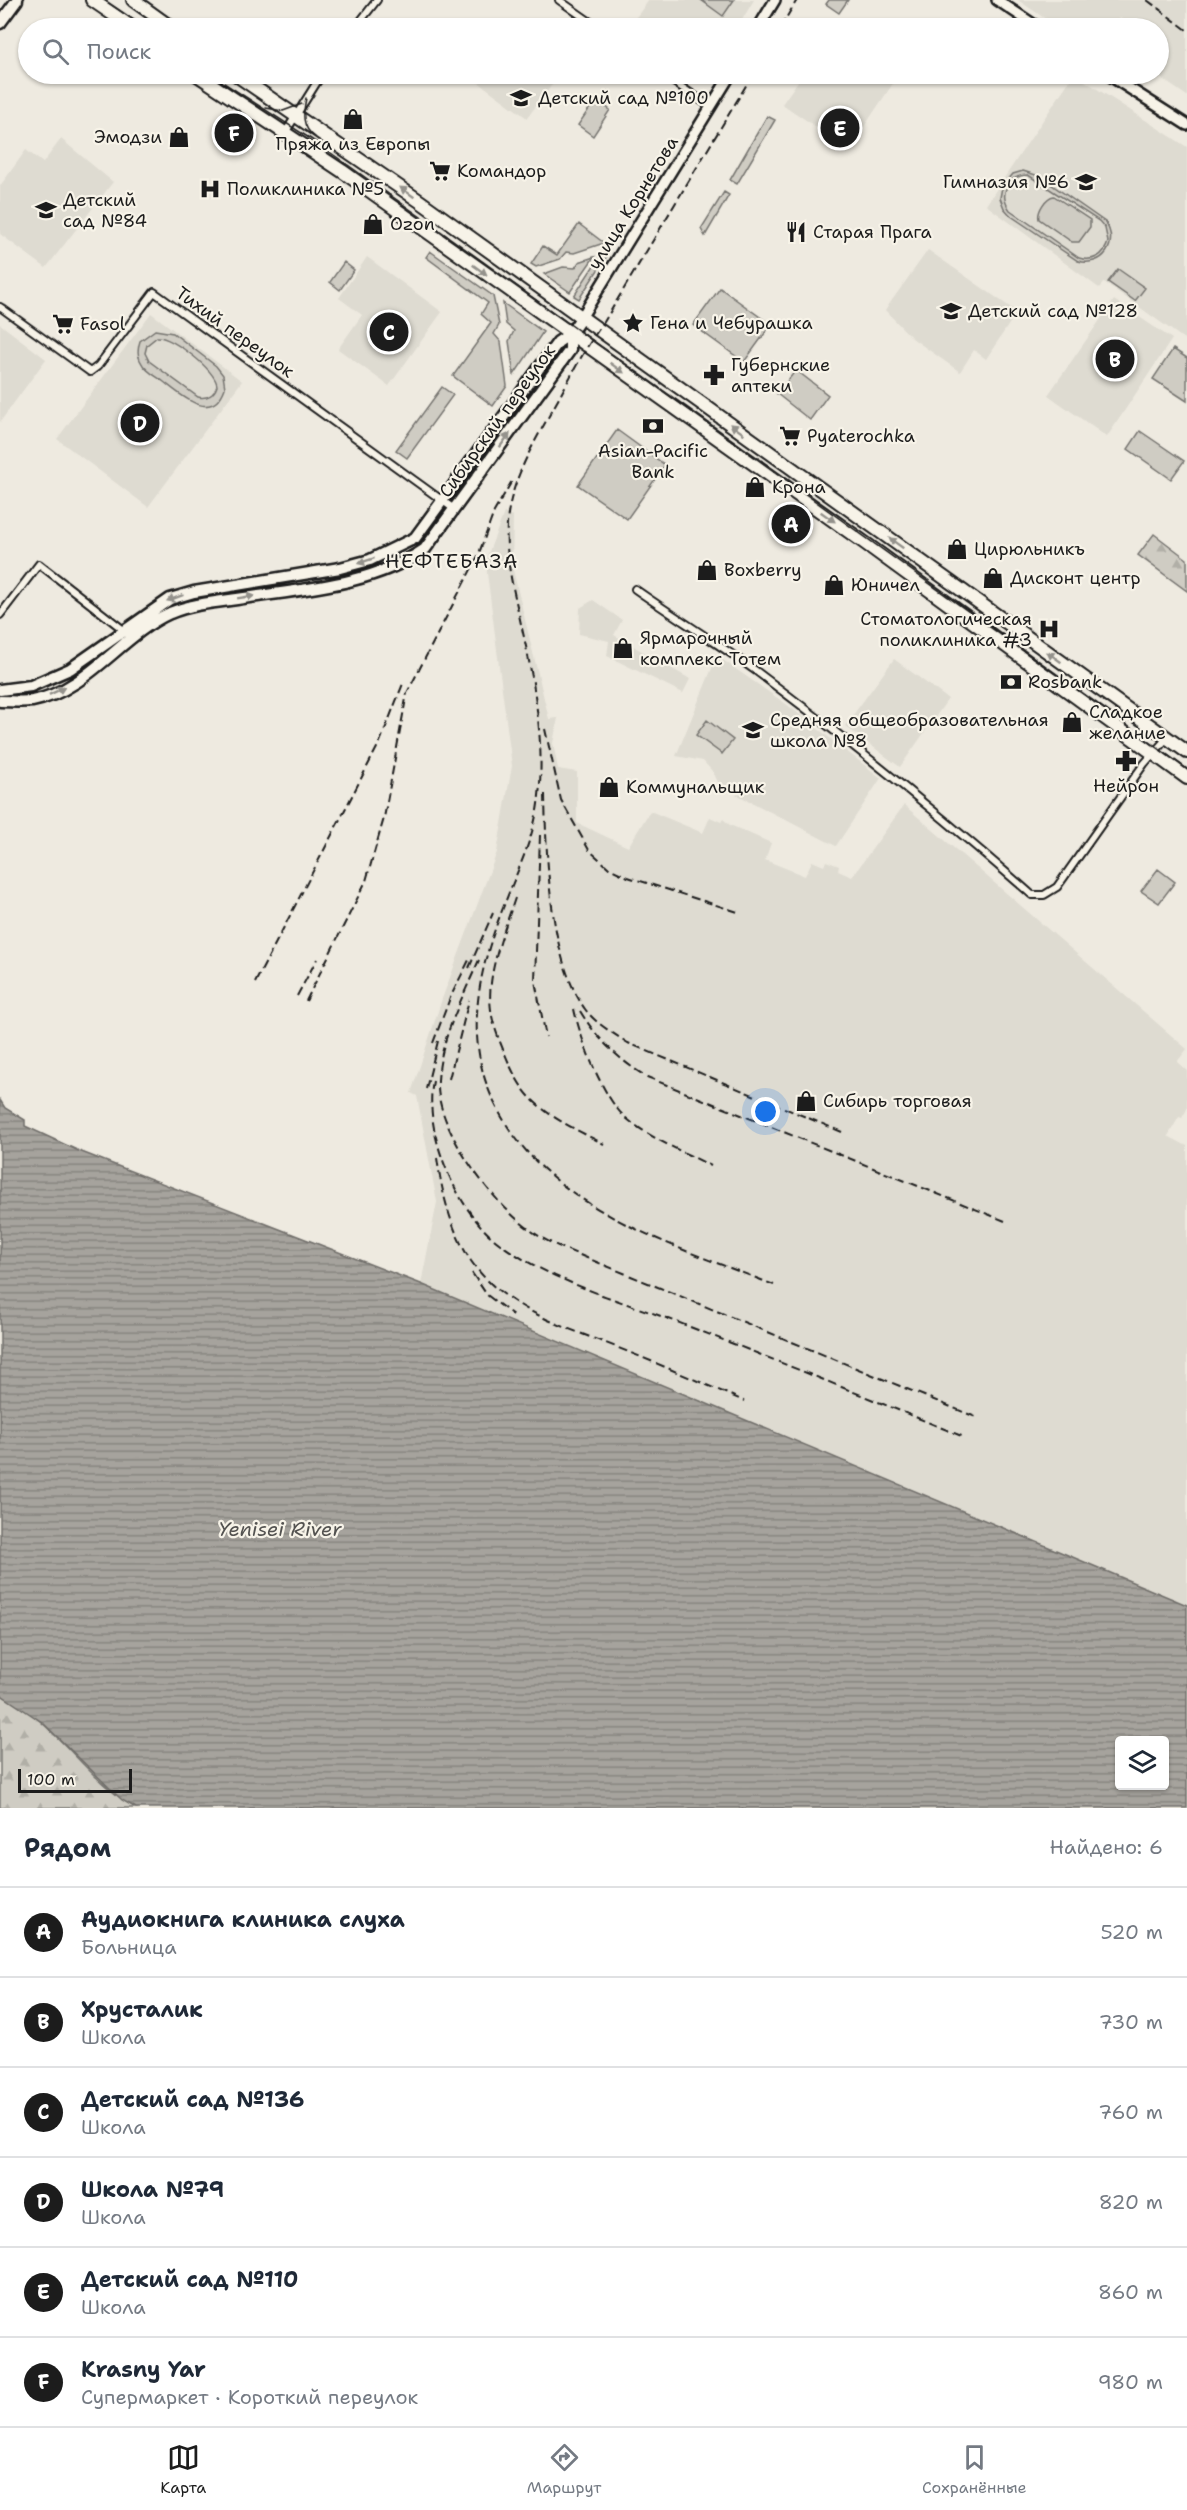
<!DOCTYPE html>
<html lang="ru">
<head>
<meta charset="utf-8">
<style>
	body { margin:0; font-family:"Shantell Sans",sans-serif; background:#f6f6f7; color:#1f2937 }
	.controls { position:absolute; right:18px; bottom:18px; display:grid; overflow:hidden; border-radius:6px; box-shadow:0 2px 4px #0004 }
	.controls button { width:54px; height:54px; display:grid; place-items:center; padding:0; border:0; border-bottom:2px solid #e0e1e3; background:#fff; color:#1f2937; font:30px sans-serif }
	.scale { position:absolute; left:18px; bottom:15px; width:114px; box-sizing:border-box; padding-left:6px; border:3px solid #1c1c1c; border-top:0; font-size:16px; line-height:21px; white-space:nowrap; color:#1c1c1c; -webkit-text-stroke:4px #f7f3e8; paint-order:stroke }
	.you { position:absolute; left:766px; top:1112px; width:21px; height:21px; margin:-15px; border:4px solid #fff; border-radius:50%; background:#1a73e8; box-shadow:0 0 0 9px #1a73e833 }
	.badge { display:grid; place-items:center; width:39px; height:39px; border-radius:50%; background:#1c1c1c; color:#fff; font-size:20px; font-weight:700 }
	.pin { position:absolute; translate:-50% -50%; border:3px solid #fff; box-shadow:0 2px 6px #0006 }
	.list { margin:0; padding:0; list-style:none }
	h2 { display:flex; justify-content:space-between; align-items:center; height:78px; margin:0; padding:0 24px; font-size:26px }
	h2 small { font-size:20px; font-weight:400; color:#747a83 }
	.list li { display:grid; grid-template-columns:39px 1fr auto; gap:18px; align-items:center; box-sizing:border-box; height:90px; padding:0 24px; border-top:2px solid #e0e1e3 }
	.list b { display:block; font-size:22px; white-space:nowrap }
	.list p { margin:0; font-size:20px; white-space:nowrap; color:#747a83 }
	.list em { font-size:20px; font-style:normal; color:#747a83 }
	.icon { flex:none; width:33px; height:33px; fill:none; stroke:currentColor; stroke-width:2; stroke-linecap:round; stroke-linejoin:round }
	.map { position:relative; flex:none; width:1187px; height:1808px; overflow:hidden }
	.search { position:absolute; background:#fff; box-shadow:0 2px 4px #0004; left:18px; right:18px; top:18px; height:66px; display:flex; align-items:center; gap:15px; box-sizing:border-box; padding:0 21px; border-radius:33px; color:#747a83; font-size:22px }
	.sheet { height:618px; background:#fff }
	nav { display:flex; justify-content:space-around; align-items:center; box-sizing:border-box; height:84px; border-top:2px solid #e0e1e3; background:#fff; font-size:16px; color:#747a83 }
	nav a { display:grid; justify-items:center; gap:3px }
	nav .on { color:#1c1c1c }
	.map>svg:first-child { display:block }
</style>
</head>
<body>
<div class="map">
<svg width="1187" height="1808" viewBox="0 0 1187 1808">
	<defs>
		<pattern id="forest-firs" width="22" height="20" patternUnits="userSpaceOnUse" patternTransform="scale(1.5)"><rect width="22" height="20" fill="#cfccc3"/><path d="M5 1l3.5 6h-7zM16 11l3.5 6h-7z" fill="#b1afa7"/></pattern>
		<pattern id="water-rules" width="6" height="5" patternUnits="userSpaceOnUse" patternTransform="scale(1.5)"><rect width="6" height="5" fill="#a6a39d"/><path d="M0 2.5h6" fill="none" stroke="#86847f"/></pattern>
	</defs>
	<rect width="100%" height="100%" fill="#eeeae0"/>
	<filter id="ink" filterUnits="userSpaceOnUse"><feTurbulence type="fractalNoise" baseFrequency=".0167" numOctaves="2"/><feDisplacementMap in="SourceGraphic" scale="12" xChannelSelector="R" yChannelSelector="G"/><feConvolveMatrix kernelMatrix="1 2 1 2 8 2 1 2 1" color-interpolation-filters="sRGB"/></filter>
	<g filter="url(#ink)">
		<path fill="#dedbd1" d="M649,0h105l-17,28h-109z
			M1018,0h169v96l-32,-22h3v-46h-23l-15,-10 -8,10h-53z
			M478,74h82l-33,44 -53,-39z
			M803,74h85l8,5 -47,70 -67,-45z
			M1074,74l113,73v194l-83,-59 -5,6 -113,-83z
			M61,139l52,43 -67,86 -46,-34v-48l26,-36 17,13z
			M928,250l89,62 -31,47 -12,-9 -14,22 -48,-34 -27,-28z
			M367,257l75,55 -53,74 -51,-37 24,-34 -23,-17z
			M1114,300l58,39 -65,98 -59,-42z
			M151,313l91,68 -94,126 -91,-68z
			M0,324l46,35 -46,63z
			M504,513l9,3 -1,50 37,153 9,-1 -5,25 5,26 19,3v51l51,24 22,-36 53,22 7,-16 11,5 2,-3 7,6 41,18 -6,17 40,16 7,-15 12,5 2,-5 13,5 -1,5 14,6 52,-72 283,244 -10,13 10,9v38l-5,9 -3,-1 -11,19 19,10v459l-766,-321 16,-82 -20,-106 -6,-3 31,-94 55,-147 15,-86 -26,-201 2,-11z
			M593,600l29,20 -8,15 76,44 -7,14 -76,-37 2,-15 -30,-7 1,-26z
			M717,656l69,48 95,74 -45,68 -108,-56 -9,-6 -6,-12 -10,-11 -27,-5z
			M894,659l54,40 -48,68 -55,-41z"/>
		<path fill="#cfccc3" stroke="#767470" stroke-width="1.5" fill-rule="evenodd" d="M701,0h33l-11,16z
			M829,0h19l-9,13 -13,-9z
			M596,99l14,11 -17,26 -15,-11z
			M767,116l8,4 -38,64 -7,-4z
			M1023,171l16,5 66,46c15,21 -2,46 -27,39l-67,-45 -7,-8 -4,-10 2,-11 11,-13zM1028,175l71,46 6,7 3,14c-4,14 -15,20 -29,16l-69,-48c-12,-16 -2,-35 18,-35z
			M724,192l5,3 -24,41 -4,-7z
			M1054,196l36,24v7l-11,15h-7l-33,-23c-2,-8 7,-22 15,-23z
			M579,224l25,19 -30,10 -8,-1 -6,7 -24,8 -5,-3 12,-18 14,9z
			M430,251l63,45 6,29 -5,9 7,8 6,44 -14,20 -40,-30 38,-53 -10,-9 7,-11 -62,-46z
			M605,254l2,2 -28,43 -5,-3 26,-40z
			M594,257l-24,35 -26,-18 19,-7 12,1 4,-6z
			M344,262l10,8 -14,20 -10,-8z
			M1118,269l27,19 -10,13 -27,-19z
			M720,288l51,37 -27,37 -51,-37z
			M503,303l40,29 -29,43 -5,-34 5,-10 -8,-7z
			M155,330l18,3 43,33 7,9 2,13c-13,36 -43,8 -61,-6 -8,-6 -20,-12 -24,-22 -3,-6 -2,-13 0,-19zM157,337c15,-1 60,34 60,49 -3,9 -10,13 -19,11l-49,-36 -4,-8 2,-8z
			M1173,349l14,9v43l-34,-22z
			M796,370l32,25 -18,25 -33,-26z
			M442,387l11,8 -46,63 -11,-8z
			M617,430l48,35 -38,54 -49,-34z
			M1140,431l44,30 -13,18 -43,-30z
			M707,720l26,20 -11,14 -26,-19z
			M1158,869l17,13 -16,21 -18,-12z"/>
		<path fill="url(#forest-firs)" stroke="#767470" stroke-width="1.5" d="M1154,534l33,25v32l-49,-36z
			M0,1694c55,26 84,84 136,114h-136z"/>
		<path fill="url(#water-rules)" stroke="#6f6d69" stroke-width="1.5" fill-rule="evenodd" d="M0,1100l5,8 20,12v6l54,25 342,133 766,321v203h-1051l-14,-8 -80,-78 -42,-28zM1120,1740h44v46h-44z"/>
		<g fill="none" stroke-linecap="round" stroke-linejoin="round">
			<defs>
				<path id="street" d="M559,0l40,28
					M355,28l22,-28
					M662,74l49,33
					M285,133l37,-59
					M0,307l90,65 8,-6 56,-74 300,217
					M635,589c40,28 82,54 121,82 95,71 187,146 276,224h12l13,-8 87,-123 23,-26
					M0,615l39,-51 86,67"/>
				<path id="secondary" d="M997,0l42,28
					M758,28l17,-28
					M1107,74l80,51
					M581,318l150,-244"/>
				<path id="primary" d="M0,23l17,-23
					M0,690l31,-4 39,-17 100,-70 24,-7 146,-24 30,-8 45,-22 143,-196 12,-8 11,-16
					M0,701c10,0 22,1 32,0 55,-10 89,-66 138,-88 22,-9 45,-11 67,-14 64,-10 134,-13 188,-50l145,-199v-16"/>
				<path id="highway" d="M92,0l41,28
					M133,0l39,28
					M196,74l146,97 523,372 322,235
					M235,74l186,128 766,550"/>
			</defs>
			<use href="#street" stroke="#1c1c1c" stroke-width="10"/>
			<use href="#secondary" stroke="#1c1c1c" stroke-width="14"/>
			<use href="#primary" stroke="#1c1c1c" stroke-width="15"/>
			<use href="#highway" stroke="#1c1c1c" stroke-width="16"/>
			<use href="#street" stroke="#f7f3e8" stroke-width="6"/>
			<use href="#secondary" stroke="#f7f3e8" stroke-width="9"/>
			<use href="#primary" stroke="#f7f3e8" stroke-width="10"/>
			<use href="#highway" stroke="#f7f3e8" stroke-width="12"/>
			<path stroke="#1c1c1c" stroke-width="1.5" d="M104,0l41,28
				M210,74l107,69 111,79 759,547
				M306,98c-3,15 -5,29 9,39
				M266,108l17,3 19,-7"/>
			<path stroke="#1c1c1c" stroke-width="2" stroke-dasharray="9 4.5" stroke-linecap="butt" d="M1147,0l40,30
				M780,28l17,-28
				M753,74l-149,248c-20,27 -34,56 -50,85 -19,34 -40,68 -46,107 -5,39 5,73 13,110 13,56 25,122 17,180 -5,37 -22,69 -35,104 -26,65 -40,134 -7,198 52,104 178,139 278,179
				M545,729l16,71 28,50 20,18 19,9 113,36
				M545,794c1,60 4,165 40,215 11,15 28,24 43,34l214,89
				M540,835l-5,146 11,56
				M515,898c-11,34 -29,76 -24,112 2,15 8,30 14,44 8,19 16,36 32,50 19,17 44,28 67,40
				M479,960c-17,39 -39,79 -41,121 -3,48 55,122 91,148 11,9 24,15 36,20l413,169
				M469,968l24,-55
				M255,983l125,-241 24,-61
				M297,996l20,-37
				M306,1001l60,-120 18,-63 23,-125 71,-137 16,-44 18,-31
				M574,1009c6,29 29,90 52,109 25,21 56,33 85,48
				M580,1011c17,28 39,49 67,66l358,144
				M433,1043l17,-45 20,-40
				M449,1079l20,-79
				M433,1081c-10,51 24,131 66,162 52,39 118,56 178,79 96,37 192,76 287,115
				M426,1089l13,-52
				M437,1158c5,35 14,73 34,103 36,52 105,69 160,92 38,15 75,32 113,48
				M472,1273l15,22 26,20"/>
		</g>
		<defs><path id="oneway-solid" d="M-6-.8H1V-3.2L6.5 0L1 3.2V.8H-6Z" transform="scale(1.5)"/></defs>
		<g fill="#94928c">
			<use href="#oneway-solid" transform="translate(407 192) rotate(-145)"/>
			<use href="#oneway-solid" transform="translate(480 270) rotate(36)"/>
			<use href="#oneway-solid" transform="translate(617 368) rotate(35)"/>
			<use href="#oneway-solid" transform="translate(737 429) rotate(-144)"/>
			<use href="#oneway-solid" transform="translate(505 440) rotate(-54)"/>
			<use href="#oneway-solid" transform="translate(828 517) rotate(35)"/>
			<use href="#oneway-solid" transform="translate(896 543) rotate(-144)"/>
			<use href="#oneway-solid" transform="translate(366 561) rotate(162)"/>
			<use href="#oneway-solid" transform="translate(246 597) rotate(-9)"/>
			<use href="#oneway-solid" transform="translate(175 598) rotate(160)"/>
			<use href="#oneway-solid" transform="translate(1054 657) rotate(-145)"/>
			<use href="#oneway-solid" transform="translate(57 691) rotate(-26)"/>
		</g>
	</g>
	<defs>
		<symbol id="school-bare" viewBox="-9 -9 18 18"><path d="M0-5L7-2L0 1L-7-2ZM-4 1L0 2.5L4 1V4Q0 6-4 4Z" fill="#1c1c1c" stroke="#f7f3e8" stroke-width="2.5" paint-order="stroke"/></symbol>
		<symbol id="shop-bare" viewBox="-9 -9 18 18"><path d="M-5-2.5h2.3a2.7 3.5 0 0 1 5.4 0H5L5.5 6h-11ZM-1.5-2.5h3a1.5 2.3 0 0 0-3 0Z" fill="#1c1c1c" stroke="#f7f3e8" stroke-width="2.5" paint-order="stroke"/></symbol>
		<symbol id="supermarket-bare" viewBox="-9 -9 18 18"><path d="M-6-5.5h2.5l.6 2H6L4.5 2H-2.5L-4.4-4H-6ZM-1.5 3.2a1.3 1.3 0 1 0 .1 0ZM3 3.2a1.3 1.3 0 1 0 .1 0Z" fill="#1c1c1c" stroke="#f7f3e8" stroke-width="2.5" paint-order="stroke"/></symbol>
		<symbol id="hospital-bare" viewBox="-9 -9 18 18"><path d="M-5-5h3v3.5h4V-5h3V5h-3V1.5h-4V5h-3Z" fill="#1c1c1c" stroke="#f7f3e8" stroke-width="2.5" paint-order="stroke"/></symbol>
		<symbol id="restaurant-bare" viewBox="-9 -9 18 18"><path d="M-5-6h1v4h1v-4h1v4h1v-4h1v5L-1.5 .5V6h-2V.5L-5-1ZM5-6V6H3V1.5H1.5Q1.5-4 5-6Z" fill="#1c1c1c" stroke="#f7f3e8" stroke-width="2.5" paint-order="stroke"/></symbol>
		<symbol id="sight-bare" viewBox="-9 -9 18 18"><path d="M0-6L1.8-2.2L6-1.7L2.9 1.2L3.7 5.4L0 3.3L-3.7 5.4L-2.9 1.2L-6-1.7L-1.8-2.2Z" fill="#1c1c1c" stroke="#f7f3e8" stroke-width="2.5" paint-order="stroke"/></symbol>
		<symbol id="pharmacy-bare" viewBox="-9 -9 18 18"><path d="M-2-6h4v4h4v4h-4v4h-4v-4h-4v-4h4Z" fill="#1c1c1c" stroke="#f7f3e8" stroke-width="2.5" paint-order="stroke"/></symbol>
		<symbol id="bank-bare" viewBox="-9 -9 18 18"><path d="M-6-4H6V4H-6ZM0-2.3a2.3 2.3 0 1 0 0 4.6a2.3 2.3 0 1 0 0-4.6Z" fill="#1c1c1c" stroke="#f7f3e8" stroke-width="2.5" paint-order="stroke"/></symbol>
	</defs>
	<g fill-rule="evenodd">
		<use href="#school-bare" x="506" y="83" width="30" height="30"/>
		<use href="#shop-bare" x="338" y="104" width="30" height="30"/>
		<use href="#shop-bare" x="164" y="122" width="30" height="30"/>
		<use href="#supermarket-bare" x="425" y="156" width="30" height="30"/>
		<use href="#school-bare" x="1071" y="167" width="30" height="30"/>
		<use href="#hospital-bare" x="195" y="174" width="30" height="30"/>
		<use href="#school-bare" x="31" y="195" width="30" height="30"/>
		<use href="#shop-bare" x="358" y="209" width="30" height="30"/>
		<use href="#restaurant-bare" x="781" y="217" width="30" height="30"/>
		<use href="#school-bare" x="936" y="296" width="30" height="30"/>
		<use href="#sight-bare" x="618" y="308" width="30" height="30"/>
		<use href="#supermarket-bare" x="48" y="309" width="30" height="30"/>
		<use href="#pharmacy-bare" x="699" y="360" width="30" height="30"/>
		<use href="#bank-bare" x="638" y="411" width="30" height="30"/>
		<use href="#supermarket-bare" x="775" y="421" width="30" height="30"/>
		<use href="#shop-bare" x="740" y="472" width="30" height="30"/>
		<use href="#shop-bare" x="942" y="534" width="30" height="30"/>
		<use href="#shop-bare" x="692" y="555" width="30" height="30"/>
		<use href="#shop-bare" x="978" y="563" width="30" height="30"/>
		<use href="#shop-bare" x="819" y="570" width="30" height="30"/>
		<use href="#hospital-bare" x="1034" y="614" width="30" height="30"/>
		<use href="#shop-bare" x="608" y="633" width="30" height="30"/>
		<use href="#bank-bare" x="996" y="667" width="30" height="30"/>
		<use href="#shop-bare" x="1057" y="707" width="30" height="30"/>
		<use href="#school-bare" x="738" y="715" width="30" height="30"/>
		<use href="#pharmacy-bare" x="1111" y="746" width="30" height="30"/>
		<use href="#shop-bare" x="594" y="772" width="30" height="30"/>
		<use href="#shop-bare" x="791" y="1086" width="30" height="30"/>
	</g>
	<g text-anchor="middle" dominant-baseline="central" stroke-width="4.5" stroke-linejoin="round" paint-order="stroke">
		<g font-size="18" fill="#1c1c1c" stroke="#f7f3e8" text-anchor="start">
			<text x="538" y="98">Детский сад №100</text>
			<text x="162" y="137" text-anchor="end">Эмодзи</text>
			<text x="353" y="144" text-anchor="middle">Пряжа из Европы</text>
			<text x="457" y="171">Командор</text>
			<text x="1069" y="182" text-anchor="end">Гимназия №6</text>
			<text x="227" y="189">Поликлиника №5</text>
			<text x="63" y="200">Детский<tspan x="63" dy="21">сад №84</tspan></text>
			<text x="390" y="224">Ozon</text>
			<text x="813" y="232">Старая Прага</text>
			<text x="968" y="311">Детский сад №128</text>
			<text x="650" y="323">Гена и Чебурашка</text>
			<text x="80" y="324">Fasol</text>
			<text x="731" y="365">Губернские<tspan x="731" dy="21">аптеки</tspan></text>
			<text x="807" y="436">Pyaterochka</text>
			<text x="653" y="451" text-anchor="middle">Asian-Pacific<tspan x="653" dy="21">Bank</tspan></text>
			<text x="772" y="487">Крона</text>
			<text x="974" y="549">Цирюльникъ</text>
			<text x="724" y="570">Boxberry</text>
			<text x="1010" y="578">Дисконт центр</text>
			<text x="851" y="585">Юничел</text>
			<text x="1032" y="619" text-anchor="end">Стоматологическая<tspan x="1032" dy="21">поликлиника #3</tspan></text>
			<text x="640" y="638">Ярмарочный<tspan x="640" dy="21">комплекс Тотем</tspan></text>
			<text x="1028" y="682">Rosbank</text>
			<text x="1089" y="712">Сладкое<tspan x="1089" dy="21">желание</tspan></text>
			<text x="770" y="720">Средняя общеобразовательная<tspan x="770" dy="21">школа №8</tspan></text>
			<text x="1126" y="786" text-anchor="middle">Нейрон</text>
			<text x="626" y="787">Коммунальщик</text>
			<text x="823" y="1101">Сибирь торговая</text>
		</g>
		<g font-size="18" fill="#1c1c1c" stroke="#f7f3e8">
			<text transform="translate(633 203) rotate(-58)">улица Корнетова</text>
			<text transform="translate(235 332) rotate(36)">Тихий переулок</text>
			<text transform="translate(497 421) rotate(-54)">Сибирский переулок</text>
		</g>
		<g font-size="20" letter-spacing="1.5" fill="#1c1c1c" stroke="#f7f3e8">
			<text x="452" y="561">НЕФТЕБАЗА</text>
		</g>
		<g font-size="20" font-style="italic" fill="#535250" stroke="#f7f3e8">
			<text x="280" y="1529">Yenisei River</text>
		</g>
	</g>
</svg>
<div class="controls">
<button><svg class="icon" aria-label="layers" viewBox="0 0 24 24"><path d="M12 4l9 5-9 5-9-5zM3 14l9 5 9-5"/></svg></button>
</div>
<div class="scale">100 m</div>
<div class="you"></div>
<div class="pin badge" style="left:791px;top:524px">A</div>
<div class="pin badge" style="left:1115px;top:359px">B</div>
<div class="pin badge" style="left:389px;top:332px">C</div>
<div class="pin badge" style="left:140px;top:423px">D</div>
<div class="pin badge" style="left:840px;top:128px">E</div>
<div class="pin badge" style="left:234px;top:133px">F</div>
<div class="search"><svg class="icon" aria-label="search" viewBox="0 0 24 24"><circle cx="10" cy="10" r="6"/><path d="M15 15l6 6"/></svg>Поиск</div>
</div>
<section class="sheet">
<h2>Рядом<small>Найдено: 6</small></h2>
<ul class="list">
<li><span class="badge">A</span><div><b>Аудиокнига клиника слуха</b><p>Больница</p></div><em>520 m</em></li>
<li><span class="badge">B</span><div><b>Хрусталик</b><p>Школа</p></div><em>730 m</em></li>
<li><span class="badge">C</span><div><b>Детский сад №136</b><p>Школа</p></div><em>760 m</em></li>
<li><span class="badge">D</span><div><b>Школа №79</b><p>Школа</p></div><em>820 m</em></li>
<li><span class="badge">E</span><div><b>Детский сад №110</b><p>Школа</p></div><em>860 m</em></li>
<li><span class="badge">F</span><div><b>Krasny Yar</b><p>Супермаркет · Короткий переулок</p></div><em>980 m</em></li>
</ul>
</section>
<nav>
<a class="on"><svg class="icon" aria-label="map" viewBox="0 0 24 24"><path d="M3 6l6-2 6 2 6-2v14l-6 2-6-2-6 2zM9 4v14M15 6v14"/></svg>Карта</a>
<a><svg class="icon" aria-label="directions" viewBox="0 0 24 24"><path d="M12 3l9 9-9 9-9-9zM9 14v-3h6M13 9l2 2-2 2"/></svg>Маршрут</a>
<a><svg class="icon" aria-label="saved" viewBox="0 0 24 24"><path d="M7 4h10v16l-5-4-5 4z"/></svg>Сохранённые</a>
</nav>
</body>
</html>
